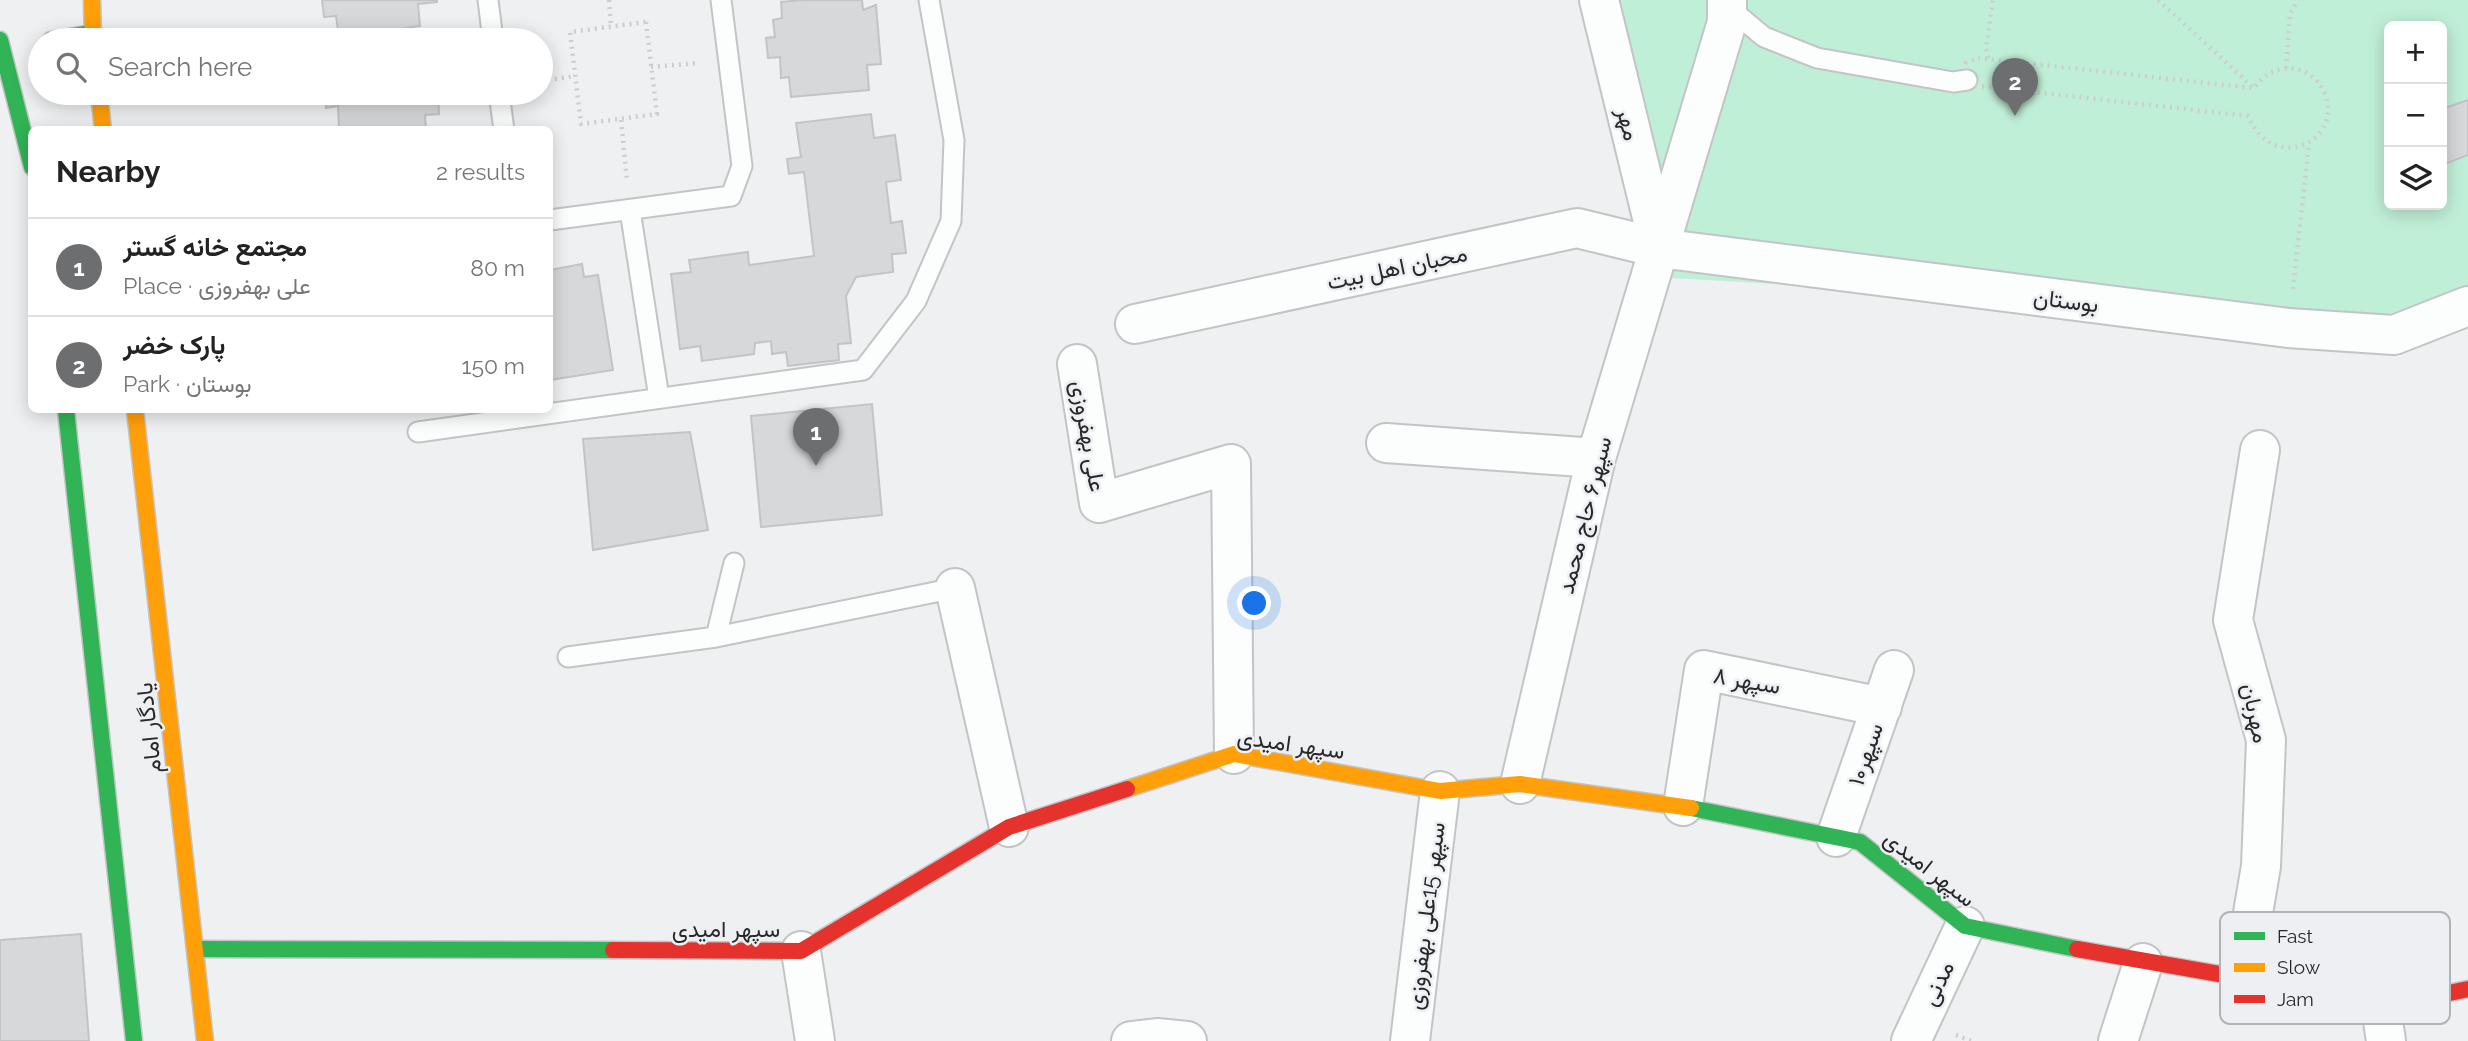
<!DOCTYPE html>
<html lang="en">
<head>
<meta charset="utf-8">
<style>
	body { margin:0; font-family:Raleway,Vazirmatn,sans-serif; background:#f2f2f2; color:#222 }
	.controls { position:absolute; right:21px; top:21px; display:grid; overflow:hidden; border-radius:10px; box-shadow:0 4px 18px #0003 }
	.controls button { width:63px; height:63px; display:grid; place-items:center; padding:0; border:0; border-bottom:2px solid #e0e0e0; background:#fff; color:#222; font:35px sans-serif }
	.you { position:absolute; left:1255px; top:604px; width:24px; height:24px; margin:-18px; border:5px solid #fff; border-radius:50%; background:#1a73e8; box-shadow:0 0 0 10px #1a73e833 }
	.badge { display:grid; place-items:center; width:46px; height:46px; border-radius:50%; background:#6d6e70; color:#fff; font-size:23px; font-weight:700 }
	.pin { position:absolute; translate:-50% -58px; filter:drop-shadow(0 2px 4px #0008) }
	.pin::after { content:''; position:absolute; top:37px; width:24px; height:21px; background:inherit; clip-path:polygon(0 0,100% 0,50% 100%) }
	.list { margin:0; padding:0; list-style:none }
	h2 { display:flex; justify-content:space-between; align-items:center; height:91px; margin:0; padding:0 28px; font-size:30px }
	h2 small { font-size:23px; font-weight:400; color:#767676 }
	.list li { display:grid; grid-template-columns:46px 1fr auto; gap:21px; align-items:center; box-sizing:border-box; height:98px; padding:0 28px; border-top:2px solid #e0e0e0 }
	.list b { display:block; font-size:26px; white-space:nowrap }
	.list p { margin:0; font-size:23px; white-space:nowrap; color:#767676 }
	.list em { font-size:23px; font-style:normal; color:#767676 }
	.icon { flex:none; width:38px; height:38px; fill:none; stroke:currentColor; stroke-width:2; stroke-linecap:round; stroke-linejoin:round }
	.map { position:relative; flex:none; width:2468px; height:1041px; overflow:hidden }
	.search { position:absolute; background:#fff; box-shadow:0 4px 18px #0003; left:28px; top:28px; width:525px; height:77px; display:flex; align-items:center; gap:18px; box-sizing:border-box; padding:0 24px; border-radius:38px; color:#767676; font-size:26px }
	.panel { position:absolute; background:#fff; box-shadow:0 4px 18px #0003; left:28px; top:126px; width:525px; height:287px; border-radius:10px }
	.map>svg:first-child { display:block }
</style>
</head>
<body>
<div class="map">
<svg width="2468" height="1041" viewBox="0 0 2468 1041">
	<rect width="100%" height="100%" fill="#eef0f2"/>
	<path fill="#c0efd7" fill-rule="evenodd" d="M1619,0h849v286l-90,32 -707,-40zM2389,26h53v179h-53z"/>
	<path fill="#d7d8d9" stroke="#c3c4c5" stroke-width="2" d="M322,0h115v2l-19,2 2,22 -81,12 -3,-22 -12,1z
		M802,0h60l1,10 13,-5 5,59 -14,1 2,25 -78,7 -2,-20 -8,1 -1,-21 -12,1 -2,-20 9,-1 -2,-17 9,-2 -1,-16z
		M325,93h113l1,21 -14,1 1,15h-79v-3h-8l-1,-21 -12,2z
		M2468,100v55l-26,10v-56z
		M871,114l3,24 21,-3 6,45 -15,2 5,41 11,-2 4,32 -14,1 1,18 -37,5 -10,19 5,47 -13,1 1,16 -51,6 -2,-14 -14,2 -1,-13 -16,2 -1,11 -52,7 -2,-15 -20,3 -9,-75 20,-2 -2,-12 59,-8 1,13 65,-9 -10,-84 -15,2 -2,-15 14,-2 -5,-34z
		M582,264l2,13 14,-2 15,95 -63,10v-110z
		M872,404l10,111 -121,12 -10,-111z
		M690,432l18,98 -115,20 -10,-111z
		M81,934l8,107h-89v-101z"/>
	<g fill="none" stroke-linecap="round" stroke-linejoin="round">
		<defs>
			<path id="lane" d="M488,0l5,40
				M1728,7l36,30 53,21 136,24 14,-2
				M499,93l5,37
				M630,210l29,188
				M550,220l181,-24 11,-30 -21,-166
				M418,432l445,-62 53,-69 35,-80 3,-81 -25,-140
				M716,637l18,-74
				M568,657l148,-20 239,-49"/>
			<path id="street" d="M1599,0l60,246
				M1135,324l442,-96 82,20 629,80 106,7 74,-29
				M1077,364l22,139 132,-39 3,290
				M1386,443l210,15
				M955,588l54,239
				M1520,784l76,-326 131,-436v-22
				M1683,806l21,-136 178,37
				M1836,837l58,-167
				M801,951l14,90
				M2242,978l19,-112 5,-126 -33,-120 27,-170
				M2381,1007l5,34
				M1131,1041l26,-3 30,3
				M1410,1041l30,-250
				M1911,1041l54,-115
				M2118,1041l25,-78"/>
			<path id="fast" d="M0,40l32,127
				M51,40l41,-7
				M66,410l68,631
				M1691,808l169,34 105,84 112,23
				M196,949l417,1"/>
			<path id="slow" d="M92,0l1,40
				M99,93l4,37
				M135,410l70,631
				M1127,789l107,-35 206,37 80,-7 171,24"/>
			<path id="jam" d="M2077,949l165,29 139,29 87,-18
				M613,950l188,1 208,-124 118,-38"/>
		</defs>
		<use href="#lane" stroke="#c3c4c5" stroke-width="23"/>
		<use href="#street" stroke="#c3c4c5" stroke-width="42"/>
		<use href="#fast" stroke="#c3c4c5" stroke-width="19"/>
		<use href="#slow" stroke="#c3c4c5" stroke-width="19"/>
		<use href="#jam" stroke="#c3c4c5" stroke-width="19"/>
		<path stroke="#cdcdce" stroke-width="4.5" stroke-dasharray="2 5" stroke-linecap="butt" d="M609,0l2,27
			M2158,0l95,87
			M646,22l11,92 -76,10 -11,-92z
			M1978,58l276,30c11,-14 23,-22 41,-19 13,2 23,11 29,23 22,46 -49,86 -76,24l-269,-30 -12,-6 -1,-17z
			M1988,58l-2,-9 7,-49
			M651,67l48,-4
			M2286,68l4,-54 8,-14
			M541,81l34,-5
			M621,120l6,61
			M2293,289l16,-146
			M1956,1035l15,6"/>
		<use href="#lane" stroke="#fcfdfd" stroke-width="19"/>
		<use href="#street" stroke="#fcfdfd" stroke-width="38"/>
		<use href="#fast" stroke="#30b455" stroke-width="16"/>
		<use href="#slow" stroke="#ff9f0a" stroke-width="16"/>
		<use href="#jam" stroke="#e5322d" stroke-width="16"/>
	</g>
	<g text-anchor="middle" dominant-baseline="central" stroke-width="5" stroke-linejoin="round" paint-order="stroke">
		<g font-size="23" fill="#28282a" stroke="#edeff3">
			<text transform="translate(1629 124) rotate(76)">مهر</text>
			<text transform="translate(1397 267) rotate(-12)">محبان اهل بیت</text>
			<text transform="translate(2066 300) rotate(7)">بوستان</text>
			<text transform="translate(1089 436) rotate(80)">علی بهفروزی</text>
			<text transform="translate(1584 515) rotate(-76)">سپهر۶ حاج محمد</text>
			<text transform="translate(1747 680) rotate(10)">سپهر ۸</text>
			<text transform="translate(2256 713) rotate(78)">مهربان</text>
			<text transform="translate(148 728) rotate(-96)">یادگار امام</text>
			<text transform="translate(1291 743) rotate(8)">سپهر امیدی</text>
			<text transform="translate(1865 754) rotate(-71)">سپهر۱۰</text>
			<text transform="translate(1930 868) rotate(38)">سپهر امیدی</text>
			<text transform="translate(1425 916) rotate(-83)">سپهر 15علی بهفروزی</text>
			<text x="726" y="928">سپهر امیدی</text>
			<text transform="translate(1937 983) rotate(-64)">مدنی</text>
		</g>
	</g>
	<rect x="2220" y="912" width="230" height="112" rx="10" fill="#edeff3" stroke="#b2b3b7" stroke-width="2"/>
	<rect x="2234" y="932" width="31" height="8" fill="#30b455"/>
	<rect x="2234" y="963" width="31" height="9" fill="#ff9f0a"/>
	<rect x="2234" y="995" width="31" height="8" fill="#e5322d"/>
	<g font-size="19" fill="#28282a">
		<text x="2277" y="943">Fast</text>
		<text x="2277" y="974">Slow</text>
		<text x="2277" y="1006">Jam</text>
	</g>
</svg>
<div class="controls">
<button>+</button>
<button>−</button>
<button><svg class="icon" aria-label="layers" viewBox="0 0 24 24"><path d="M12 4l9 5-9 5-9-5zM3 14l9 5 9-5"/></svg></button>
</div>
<div class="you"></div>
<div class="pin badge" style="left:816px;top:466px">1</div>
<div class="pin badge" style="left:2015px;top:116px">2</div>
<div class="search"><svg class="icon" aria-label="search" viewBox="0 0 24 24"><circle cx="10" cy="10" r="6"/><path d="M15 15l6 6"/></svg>Search here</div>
<section class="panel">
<h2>Nearby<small>2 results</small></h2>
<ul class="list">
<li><span class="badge">1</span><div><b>مجتمع خانه گستر</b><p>Place · علی بهفروزی</p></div><em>80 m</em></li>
<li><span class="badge">2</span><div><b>پارک خضر</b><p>Park · بوستان</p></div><em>150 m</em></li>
</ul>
</section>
</div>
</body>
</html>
